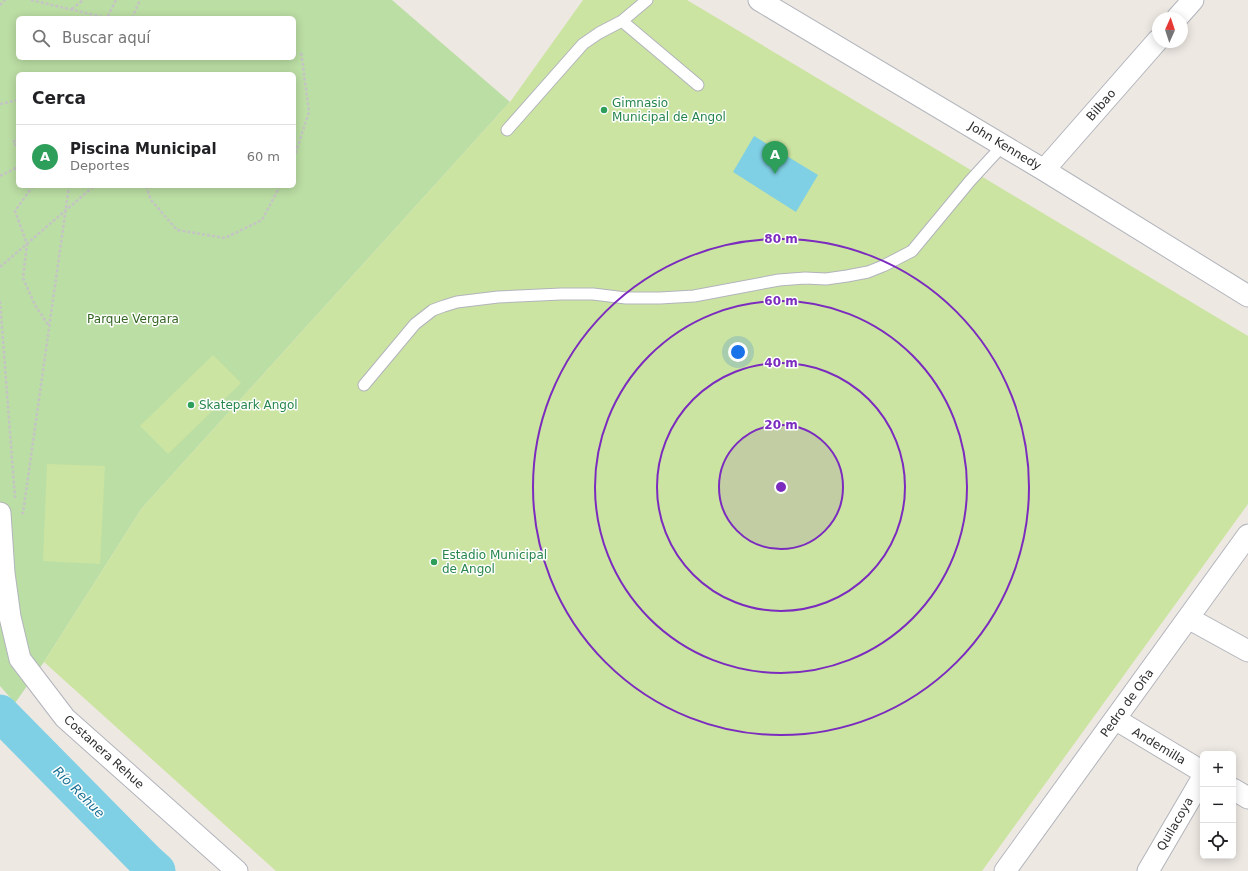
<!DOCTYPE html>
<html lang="es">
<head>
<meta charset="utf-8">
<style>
	body { margin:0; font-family:"DejaVu Sans",sans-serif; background:#f6f6f6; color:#202124 }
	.controls { position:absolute; right:12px; bottom:12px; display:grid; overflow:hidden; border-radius:6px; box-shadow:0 2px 10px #0003 }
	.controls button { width:36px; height:36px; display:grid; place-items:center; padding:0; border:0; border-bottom:1px solid #e0e0e0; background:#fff; color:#202124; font:20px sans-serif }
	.compass { position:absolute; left:1152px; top:12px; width:36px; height:36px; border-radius:50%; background:#fff; box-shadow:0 2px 10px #0003; rotate:3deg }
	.you { position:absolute; left:738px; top:352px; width:14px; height:14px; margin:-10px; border:3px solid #fff; border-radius:50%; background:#1a73e8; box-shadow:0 0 0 6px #1a73e833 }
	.badge { display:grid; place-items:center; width:26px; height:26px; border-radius:50%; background:#5278ea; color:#fff; font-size:13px; font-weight:700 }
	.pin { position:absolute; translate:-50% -33px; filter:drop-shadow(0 1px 2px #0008) }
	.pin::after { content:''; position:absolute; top:21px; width:14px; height:12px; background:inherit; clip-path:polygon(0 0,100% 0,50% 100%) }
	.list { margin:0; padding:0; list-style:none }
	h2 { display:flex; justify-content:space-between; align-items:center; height:52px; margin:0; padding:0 16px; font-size:17px }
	h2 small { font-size:13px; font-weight:400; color:#757577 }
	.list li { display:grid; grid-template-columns:26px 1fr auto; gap:12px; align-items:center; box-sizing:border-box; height:64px; padding:0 16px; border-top:1px solid #e0e0e0 }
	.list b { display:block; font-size:15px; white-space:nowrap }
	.list p { margin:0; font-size:13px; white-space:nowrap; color:#757577 }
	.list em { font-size:13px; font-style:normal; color:#757577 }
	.icon { flex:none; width:22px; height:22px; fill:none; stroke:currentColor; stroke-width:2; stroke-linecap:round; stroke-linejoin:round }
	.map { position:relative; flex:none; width:1248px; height:871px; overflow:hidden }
	.search { position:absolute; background:#fff; box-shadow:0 2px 10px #0003; left:16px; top:16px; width:280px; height:44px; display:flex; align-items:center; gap:10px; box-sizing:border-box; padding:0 14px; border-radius:6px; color:#757577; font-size:15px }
	.panel { position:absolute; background:#fff; box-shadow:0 2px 10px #0003; left:16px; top:72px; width:280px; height:116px; border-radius:6px }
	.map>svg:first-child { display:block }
</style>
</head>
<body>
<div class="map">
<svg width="1248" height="871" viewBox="0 0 1248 871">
	<rect width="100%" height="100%" fill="#ede8e2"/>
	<path fill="#bbdea4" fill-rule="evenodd" d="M0,0h392l118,102 -368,406 -98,154 -29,41 -15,-17zM18,18h276v40h-276zM18,74h276v112h-276z"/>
	<path fill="#cce4a1" d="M583,0h104l561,336v168l-266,367h-706l-232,-209 98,-154 368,-406z
		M213,355l28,28 -73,71 -28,-28z
		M47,464l58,2 -5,98 -57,-3z"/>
	<path fill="#7fd0e5" d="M754,136l64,39 -22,37 -63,-40z"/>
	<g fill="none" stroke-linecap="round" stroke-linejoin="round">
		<path stroke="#7fd0e5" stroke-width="37" d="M0,713l146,148 11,10"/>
		<defs>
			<path id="service" d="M622,21l76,64
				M507,130l76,-86 16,-11 23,-12 25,-21
				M364,385l51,-61 18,-14 11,-4 13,-4 41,-5 63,-3h32l33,4h34l34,-2 85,-16 26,-2 21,1 21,-3 21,-4 15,-6 29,-15 58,-70 33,-36"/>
			<path id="minor" d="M759,0l285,170 204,126
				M1177,18l16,-18
				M1044,170l114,-130
				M0,513l4,60 6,44 10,42 45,59 172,153
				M1188,618l60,33
				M1115,719l88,53
				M1233,789l15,9
				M1005,871l243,-336
				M1148,871l55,-94"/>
		</defs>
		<use href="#service" stroke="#b2b4bc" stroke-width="13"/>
		<use href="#minor" stroke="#b2b4bc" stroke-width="23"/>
		<path stroke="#c4c4c4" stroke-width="2.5" stroke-dasharray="3 2" stroke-linecap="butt" d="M31,0l76,18 9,-18
			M0,5l5,-5
			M72,9l11,-9
			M132,18l8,-18
			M0,104l18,-4
			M18,136l-5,7 5,4
			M294,158l15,-46 -8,-61
			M0,176l18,-9
			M33,186l-18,25 12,33 -4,34 12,27 14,21
			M146,186l5,14 26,30 48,8 37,-18 18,-34
			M0,267l94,-81
			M0,301l15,197
			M21,513h2l46,-327"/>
		<use href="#service" stroke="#fff" stroke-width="11"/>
		<use href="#minor" stroke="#fff" stroke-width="21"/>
	</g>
	<circle cx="781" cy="487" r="62" fill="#7b2cbf" fill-opacity=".12"/>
	<g fill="none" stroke="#7b2cbf" stroke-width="2">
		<circle cx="781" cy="487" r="62"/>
		<circle cx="781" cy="487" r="124"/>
		<circle cx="781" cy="487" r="186"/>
		<circle cx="781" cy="487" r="248"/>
	</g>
	<g fill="#2e9e5b" stroke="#fff" stroke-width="1.5">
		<circle cx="604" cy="110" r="4"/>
		<circle cx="191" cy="405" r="4"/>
		<circle cx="434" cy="562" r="4"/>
	</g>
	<g text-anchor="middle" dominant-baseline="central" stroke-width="3" stroke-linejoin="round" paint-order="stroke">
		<g font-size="12" fill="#27864d" stroke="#fff" text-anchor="start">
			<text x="612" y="103">Gimnasio<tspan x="612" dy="14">Municipal de Angol</tspan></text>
			<text x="199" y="405">Skatepark Angol</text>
			<text x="442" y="555">Estadio Municipal<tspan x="442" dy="14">de Angol</tspan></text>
		</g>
		<g font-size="12" fill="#2e2e2e" stroke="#fff">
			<text transform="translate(1101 105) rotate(-49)">Bilbao</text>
			<text transform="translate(1005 146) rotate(31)">John Kennedy</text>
			<text transform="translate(1127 703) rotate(-54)">Pedro de Oña</text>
			<text transform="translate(1159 746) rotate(31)">Andemilla</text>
			<text transform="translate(104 752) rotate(42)">Costanera Rehue</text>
			<text transform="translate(1175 824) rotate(-60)">Quilacoya</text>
		</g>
		<g font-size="12" fill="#346622" stroke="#fff">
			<text x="133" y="319">Parque Vergara</text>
		</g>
		<g font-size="13" font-style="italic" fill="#1a7295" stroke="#fff">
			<text transform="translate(79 792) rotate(45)">Río Rehue</text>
		</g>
	</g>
	<circle cx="781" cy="487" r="6" fill="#7b2cbf" stroke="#fff" stroke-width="2"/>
	<g font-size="12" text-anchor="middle" font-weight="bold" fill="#7b2cbf" stroke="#fff" stroke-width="3" stroke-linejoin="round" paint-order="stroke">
		<text x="781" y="243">80 m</text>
		<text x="781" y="305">60 m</text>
		<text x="781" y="367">40 m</text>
		<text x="781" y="429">20 m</text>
	</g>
</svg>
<div class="controls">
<button>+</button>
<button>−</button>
<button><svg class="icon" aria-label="locate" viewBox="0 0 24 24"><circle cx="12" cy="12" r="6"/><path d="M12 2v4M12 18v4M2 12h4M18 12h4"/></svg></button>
</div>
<svg class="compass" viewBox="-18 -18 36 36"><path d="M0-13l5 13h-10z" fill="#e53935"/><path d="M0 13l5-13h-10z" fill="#757577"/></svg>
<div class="you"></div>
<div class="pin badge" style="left:775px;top:174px;background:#2e9e5b">A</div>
<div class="search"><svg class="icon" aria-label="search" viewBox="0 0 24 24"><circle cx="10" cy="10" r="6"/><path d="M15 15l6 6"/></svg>Buscar aquí</div>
<section class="panel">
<h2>Cerca<small></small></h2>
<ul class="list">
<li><span class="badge" style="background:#2e9e5b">A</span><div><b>Piscina Municipal</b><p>Deportes</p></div><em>60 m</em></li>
</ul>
</section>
</div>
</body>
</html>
